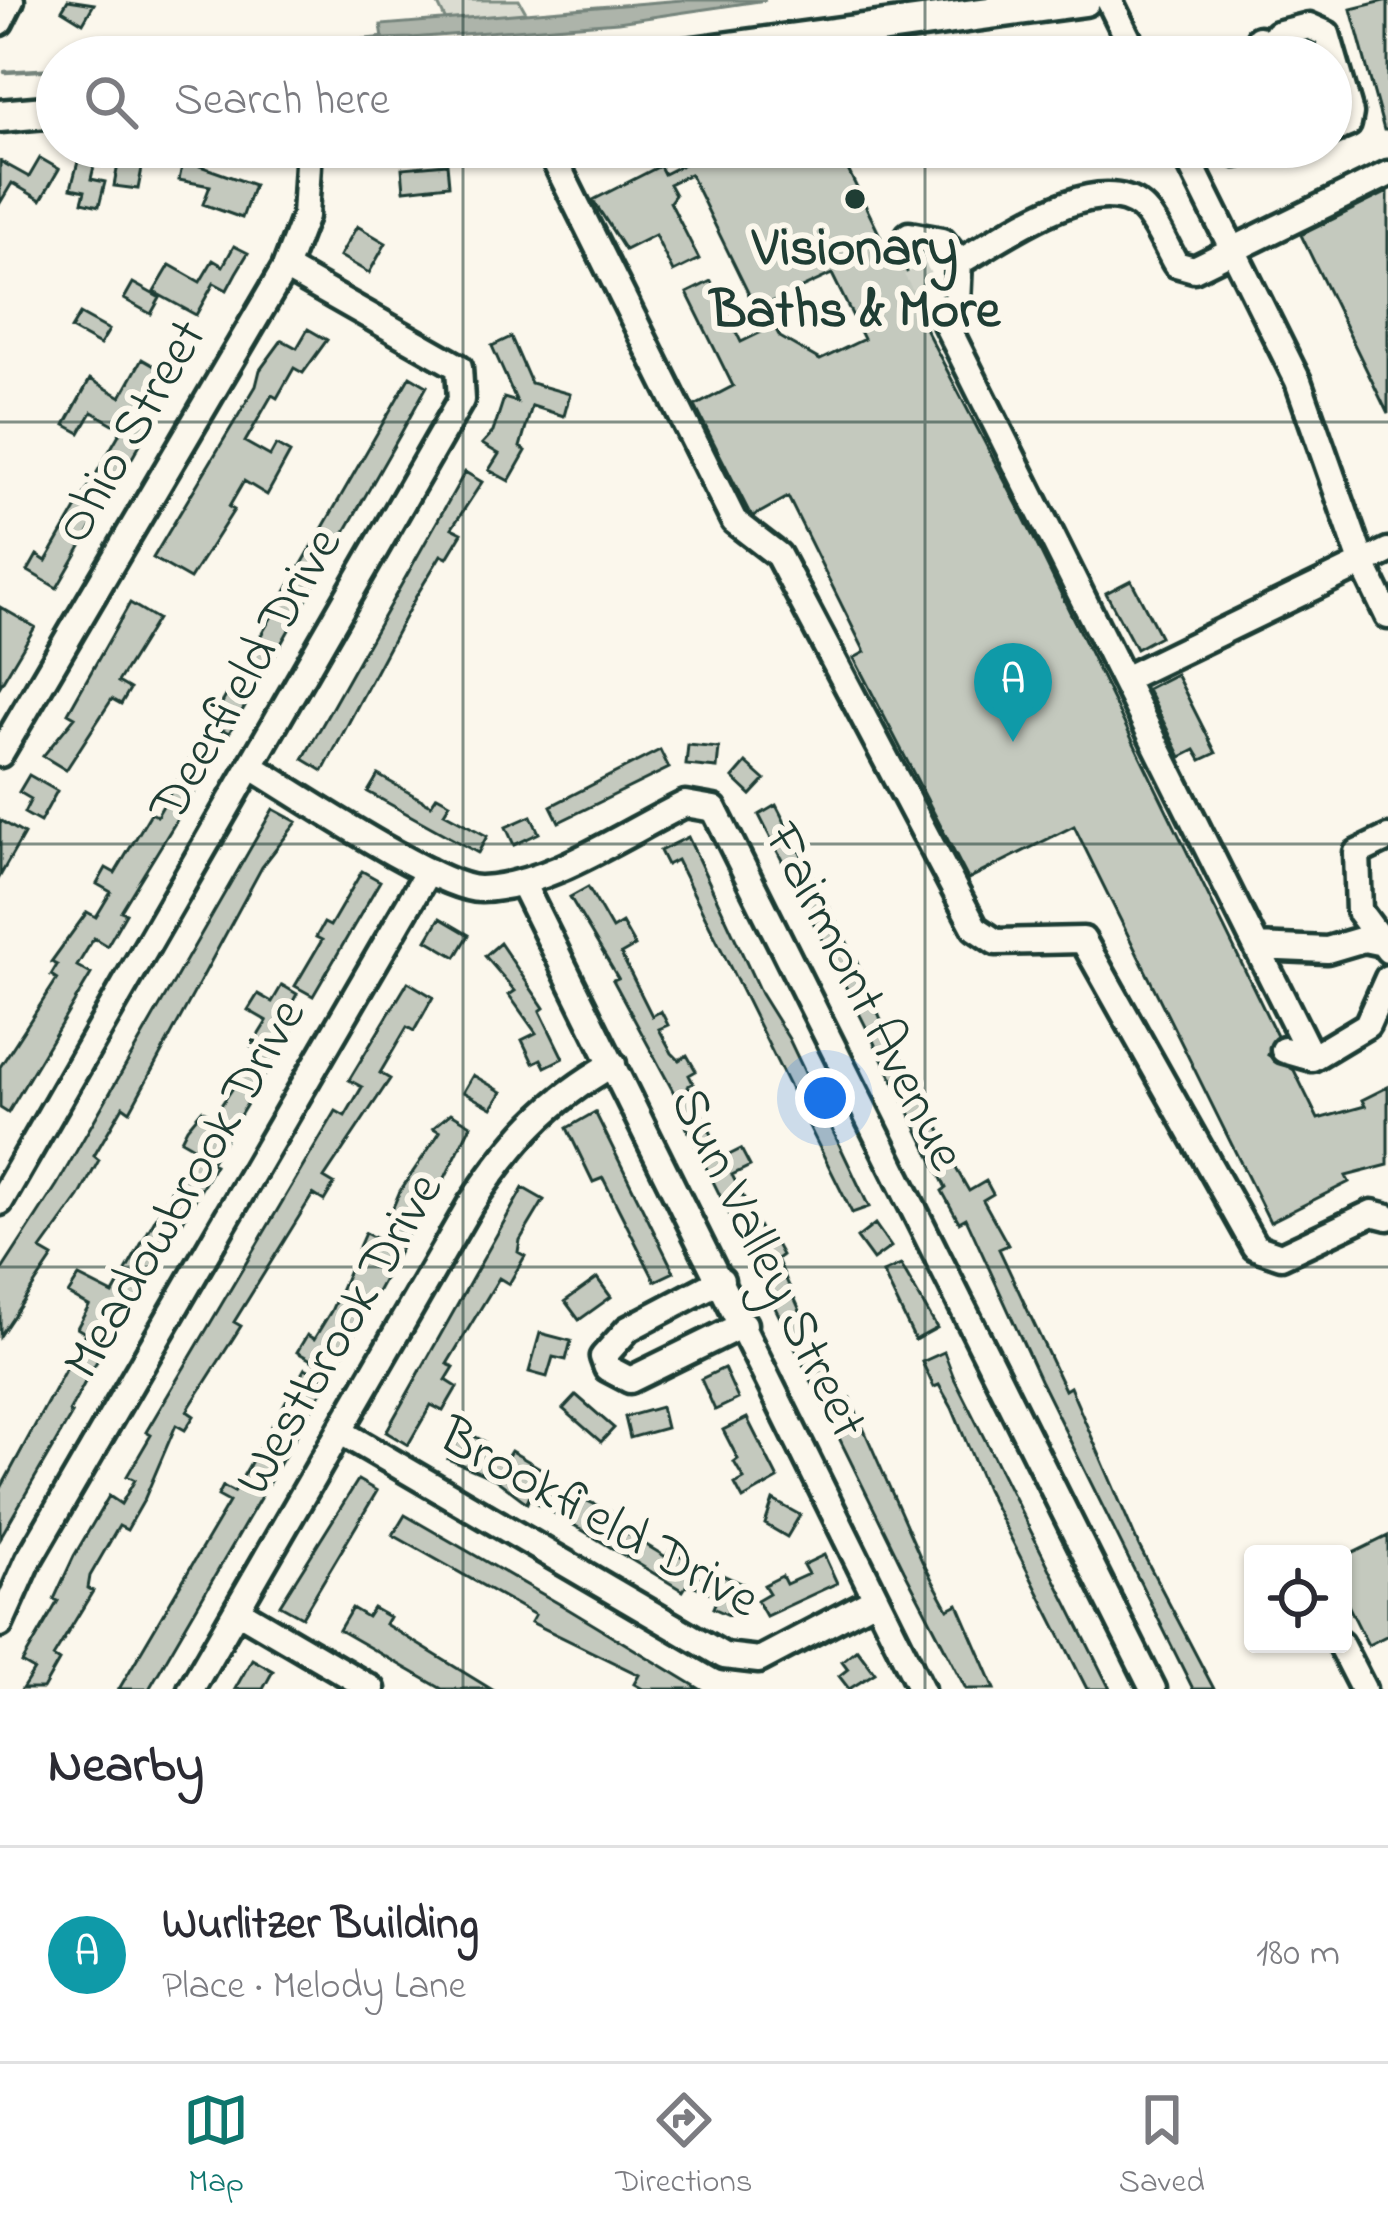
<!DOCTYPE html>
<html lang="en">
<head>
<meta charset="utf-8">
<style>
	body { margin:0; font-family:"Indie Flower",sans-serif; background:#f7f7f7; color:#2b2b33 }
	.controls { position:absolute; right:36px; bottom:36px; display:grid; overflow:hidden; border-radius:12px; box-shadow:0 3px 9px #0004 }
	.controls button { width:108px; height:108px; display:grid; place-items:center; padding:0; border:0; border-bottom:3px solid #e1e1e2; background:#fff; color:#2b2b33; font:60px sans-serif }
	.you { position:absolute; left:825px; top:1098px; width:42px; height:42px; margin:-30px; border:9px solid #fff; border-radius:50%; background:#1a73e8; box-shadow:0 0 0 18px #1a73e833 }
	.badge { display:grid; place-items:center; width:78px; height:78px; border-radius:50%; background:#0f766e; color:#fff; font-size:39px; font-weight:700 }
	.pin { position:absolute; translate:-50% -99px; filter:drop-shadow(0 3px 6px #0008) }
	.pin::after { content:''; position:absolute; top:63px; width:42px; height:36px; background:inherit; clip-path:polygon(0 0,100% 0,50% 100%) }
	.list { margin:0; padding:0; list-style:none }
	h2 { display:flex; justify-content:space-between; align-items:center; height:156px; margin:0; padding:0 48px; font-size:51px }
	h2 small { font-size:39px; font-weight:400; color:#7c7c81 }
	.list li { display:grid; grid-template-columns:78px 1fr auto; gap:36px; align-items:center; box-sizing:border-box; height:216px; padding:0 48px; border-top:3px solid #e1e1e2 }
	.list b { display:block; font-size:45px; white-space:nowrap }
	.list p { margin:0; font-size:39px; white-space:nowrap; color:#7c7c81 }
	.list em { font-size:39px; font-style:normal; color:#7c7c81 }
	.icon { flex:none; width:66px; height:66px; fill:none; stroke:currentColor; stroke-width:2; stroke-linecap:round; stroke-linejoin:round }
	.map { position:relative; flex:none; width:1388px; height:1689px; overflow:hidden }
	.search { position:absolute; background:#fff; box-shadow:0 3px 9px #0004; left:36px; right:36px; top:36px; height:132px; display:flex; align-items:center; gap:30px; box-sizing:border-box; padding:0 42px; border-radius:66px; color:#7c7c81; font-size:45px }
	.sheet { height:372px; background:#fff }
	nav { display:flex; justify-content:space-around; align-items:center; box-sizing:border-box; height:168px; border-top:3px solid #e1e1e2; background:#fff; font-size:33px; color:#7c7c81 }
	nav a { display:grid; justify-items:center; gap:6px }
	nav .on { color:#0f766e }
	.map>svg:first-child { display:block }
</style>
</head>
<body>
<div class="map">
<svg width="1388" height="1689" viewBox="0 0 1388 1689">
	<rect width="100%" height="100%" fill="#fbf7ec"/>
	<filter id="ink" filterUnits="userSpaceOnUse"><feTurbulence type="fractalNoise" baseFrequency=".00833" numOctaves="2"/><feDisplacementMap in="SourceGraphic" scale="24" xChannelSelector="R" yChannelSelector="G"/><feConvolveMatrix kernelMatrix="1 2 1 2 8 2 1 2 1" color-interpolation-filters="sRGB"/></filter>
	<g filter="url(#ink)">
		<path fill="#dbdcd1" stroke="#7d8c82" stroke-width="3" d="M436,0h83l9,16 -82,5z"/>
		<path fill="#adb4aa" stroke="#74847b" stroke-width="3" d="M682,0h84l-148,22 -207,16 -28,1 -2,-14z"/>
		<g fill="none" stroke-linecap="round" stroke-linejoin="round">
			<path stroke="#74847b" stroke-width="4.5" d="M192,57l191,-19
				M5,72l52,-3"/>
		</g>
		<path fill="#c4c9be" stroke="#1f3d34" stroke-width="3" d="M68,0l26,4 -11,19 -21,-13z
			M1388,0v130h-4l-33,-121z
			M718,147h119l48,99 5,-3 23,39 6,20 -6,3 110,211 254,520 -9,19 26,15 24,49 47,-13 -3,-6 26,-13v78l-42,11 3,6 -79,40 -196,-396 -106,53 -114,-221 11,-6 -77,-155 -34,19 -5,-4 -54,-106 38,-20 -46,-93 24,-12 30,61 33,-16 6,11 40,23 44,-21 -32,-65 -76,35 -66,-135 -21,10 6,11 -5,7 29,57 -26,13 -18,-37 -30,15 -32,-50 67,-34 4,8z
			M186,148l17,3 -3,15 54,19 -12,33 -39,-14 7,-18 -31,-6z
			M80,154l16,4 -5,21 14,3 -6,24 -17,-4 3,-11 -14,-3z
			M40,158l19,11 -18,31 -29,-17 -12,20v-42l29,16z
			M119,159l24,4 -5,26 -24,-3z
			M447,164l2,21 -45,5 -2,-22z
			M1388,192v222l-87,-179z
			M357,226l29,17 -17,30 -29,-17z
			M234,246l14,7 -12,20 -9,17 -13,-7 -18,32 -42,-23 16,-27 30,17 13,-22 10,6z
			M133,283l27,15 -9,16 -27,-15z
			M80,314l29,16 -9,15 -29,-16z
			M308,329l19,11 -24,33 -9,-5 -17,30 -5,-3 -27,47 25,14 6,-11 14,8 -23,42 -23,-14 -15,26 5,3 -44,69 -37,-21 103,-172 4,-16 22,-30 15,8z
			M511,337l20,46 39,11 -6,22 -32,-10 -12,41 6,4 -17,30 -20,-11 10,-16 -17,-10 11,-12 11,-34 13,4 -25,-56z
			M142,359l21,12 -26,45 14,9 -94,163 -29,-17 9,-16 9,6 76,-132 -30,-17 -12,21 -15,-8 25,-46 31,18z
			M410,376l17,10 -27,49 -143,251 -28,47 -6,-3 -12,19 7,4 -97,158 5,2 -19,33 -13,-8 -17,28 14,8 -83,139 -8,-5v-41l57,-88 -6,-4 6,-10 -6,-3 36,-50 9,5 15,-25 -14,-8 9,-16 9,5 36,-60 6,3z
			M465,472l17,10 -30,46 10,5 -15,25 -6,-3 -26,43 -92,173 -20,-12z
			M1131,580l29,56 -24,13 -30,-56z
			M130,603l27,16 -39,63 12,7 -9,15 -9,-5 -46,71 -23,-14 32,-39 -7,-4z
			M0,607l35,20 -35,59z
			M1176,674l40,79 -15,7 -6,-10 -14,7 -34,-68z
			M688,745l31,3 -2,20 -31,-3z
			M660,750l9,18 -110,54 -8,-16z
			M746,763l19,17 -14,15 -18,-17z
			M29,775l28,16 -17,31 -16,-9 7,-14 -12,-7z
			M378,775l53,30 6,-9 13,7 -6,10 43,23 -9,17 -110,-61z
			M776,805l79,153 36,85 30,41 36,86 12,21 17,-10 7,13 -10,6 25,45 -9,4 66,141 5,-3 69,159 75,143h-21l-152,-307 -75,-164 -7,4 -17,-31 4,-3 -40,-82 -147,-291z
			M273,809l24,13 -35,45 -132,244 -7,-5 -29,50 5,4 -20,37 -38,53 12,7 -53,79v-63l57,-88z
			M531,816l8,17 -25,12 -8,-18z
			M0,820l24,14 -24,42z
			M688,837l73,157 28,45 80,168 -17,6 -175,-353 -10,5 -7,-14z
			M362,871l18,10 -67,115 -18,-10 27,-46 -6,-3 8,-14 6,3z
			M588,887l24,42 10,-6 13,23 -14,8 31,62 9,-5 7,14 -9,4 13,24 7,7 8,-5 9,16 -7,4 4,8 -5,3 26,53 11,18 16,-8 9,17 -18,9 35,68 6,-4 9,16 -5,4 42,94 25,47 6,-2 72,163 26,48 10,-5 37,85h-29l-62,-119 -228,-464 4,-2 -67,-124 5,-2 -48,-81z
			M440,918l29,17 -13,22 -29,-17z
			M500,943l44,65 -4,3 23,47 -18,9 -4,-8 -8,4 -11,-23 14,-7 -27,-38 6,-4 -30,-35z
			M408,982l25,15 -19,34 -7,-4 -27,46 10,6 -66,99 10,6 -10,17 -11,-7 -79,128 7,4 -54,85 7,5 -9,14 -9,-5 -32,75 -17,30 -8,-4 -29,50 -2,12 5,3 -40,66 6,4 -16,28h-21l12,-19 -12,-7 36,-62 -4,-2 20,-43 35,-60 12,8 14,-24 -8,-4 24,-41 -5,-3 190,-321 9,5 17,-29 -13,-7z
			M282,985l15,9 -9,16 12,7 -89,146 4,2 -68,119 -55,85 -23,43 3,2 -72,124v-48l85,-157 -8,-5 12,-22 -21,-12 11,-17 34,17 82,-146 -14,-8 6,-12 15,-18 11,7 45,-66 -7,-4 16,-26 -19,-11 10,-16 14,8z
			M473,1075l29,17 -10,16 -29,-16z
			M595,1112l79,160 -19,9 -52,-103 -10,4 -26,-54z
			M451,1113l20,12 -31,63 -13,-7 -13,23 8,5 -78,144 -13,-8 -11,20 -23,-13 10,-17 7,4 17,-28 34,-78 14,7 21,-49 40,-59 -7,-4z
			M523,1188l21,12 -24,40 -2,12 7,4 -16,28 -10,-6 -52,86 7,3 -8,13 11,7 -14,24 -12,-6 -23,40 -22,-13z
			M875,1224l16,23 -18,13 -16,-22z
			M901,1265l36,63 -22,12 -32,-67z
			M597,1278l14,19 -32,23 -14,-19z
			M540,1333l31,8 -5,19 -13,-3 -6,20 -18,-5z
			M944,1352l10,26 156,311h-23l-101,-200 -34,-81 -13,-23 -5,2 -12,-25z
			M305,1368l23,13 -94,162 -85,146h-30l110,-187 -11,-6 5,-10 11,6z
			M724,1368l14,31 -23,11 -14,-31z
			M576,1395l38,33 -13,14 -38,-33z
			M661,1407l5,21 -36,10 -5,-21z
			M747,1418l31,61 -35,20 -8,-15 9,-5 -10,-17 4,-3 -15,-29z
			M474,1436l11,6 -4,9 22,13 8,-13 34,20 -5,9 72,32 -5,9 59,36 4,-7 18,10 -5,8 23,13 5,-11 32,14 -14,31 -16,-7 5,-12 -30,-13 -5,8 -154,-93 -2,5 -32,-24 -47,-20 10,-20 11,6z
			M358,1480l19,11 -75,126 -22,-12z
			M773,1500l27,15 -13,22 -22,-13z
			M405,1515l158,91 137,83h-57l-9,-5 5,-9 -108,-53 4,-7 -142,-80z
			M1388,1536v99l-20,10 -25,-50v-37z
			M824,1555l13,28 -71,33 -9,-16 12,-7 -5,-8 18,-9 4,8 22,-10 -5,-9z
			M352,1608l15,9 6,-9 16,9 -4,7 106,65h-49l-103,-59z
			M857,1649l18,24 -26,16 -10,-13 9,-7 -6,-8z
			M252,1659l21,12 -10,18h-28z"/>
		<g fill="none" stroke-linecap="round" stroke-linejoin="round">
			<path stroke="#cfd2c7" stroke-width="24" stroke-dasharray="24 12" stroke-linecap="butt" d="M909,235l-2,21 37,64"/>
			<defs>
				<path id="minor" d="M1109,0l28,57
					M0,22l11,-22
					M1277,34l32,-8 18,8 23,79 -2,11 -17,7
					M1259,39l4,18
					M548,147l186,374 44,34 197,373 21,14 87,-2 172,307 26,9 91,-43 16,4
					M1182,147l116,234 64,181 26,54
					M1236,154l23,-7
					M909,235l33,6 17,21 -2,41 -13,17 368,738
					M959,262c43,-23 135,-93 182,-55 14,12 25,40 35,57l18,5 194,-95
					M1124,679l264,-128
					M0,754l285,-486 20,-52 4,-69
					M252,767c42,25 189,124 229,122 69,-3 142,-55 204,-85l29,5 439,880
					M1388,838l-31,15 2,58 29,39
					M522,883l399,806
					M1257,947l70,3 37,-11 24,5
					M1284,1050l28,8 55,-33 21,-47
					M0,1202l461,-802 -2,-33 -174,-99
					M721,1280l-93,49 -25,28 4,11 23,12 114,-56
					M341,1432l383,224 35,4 116,-61
					M237,1610l135,79
					M0,1624l29,-65 399,-688
					M1340,1644l23,45
					M191,1689l279,-484c43,-64 76,-103 143,-141"/>
				<path id="major" d="M664,57l421,-57
					M0,116l57,-5"/>
			</defs>
			<use href="#minor" stroke="#1f3d34" stroke-width="33"/>
			<use href="#major" stroke="#1f3d34" stroke-width="39"/>
			<use href="#minor" stroke="#fbf7ec" stroke-width="24"/>
			<use href="#major" stroke="#fbf7ec" stroke-width="30"/>
		</g>
	</g>
	<path fill="none" stroke="#1f3d34" stroke-width="3" stroke-opacity="0.55" d="M463,0v57M925,0v57M463,147v1542M925,147v1542M0,422h1388M0,844h1388M0,1267h1388"/>
	<circle fill="#1f3d34" stroke="#fbf7ec" stroke-width="4.5" cx="855" cy="199" r="12"/>
	<g text-anchor="middle" dominant-baseline="central" stroke-width="12" stroke-linejoin="round" paint-order="stroke">
		<g font-size="54" font-weight="bold" fill="#1f3d34" stroke="#fbf7ec">
			<text x="855" y="251">Visionary<tspan x="855" dy="62">Baths &amp; More</tspan></text>
		</g>
		<g font-size="54" fill="#1f3d34" stroke="#fbf7ec">
			<text transform="translate(133 433) rotate(-60)">Ohio Street</text>
			<text transform="translate(248 676) rotate(-60)">Deerfield Drive</text>
			<text transform="translate(862 998) rotate(63)">Fairmont Avenue</text>
			<text transform="translate(187 1190) rotate(-60)">Meadowbrook Drive</text>
			<text transform="translate(766 1264) rotate(64)">Sun Valley Street</text>
			<text transform="translate(341 1335) rotate(-60)">Westbrook Drive</text>
			<text transform="translate(598 1520) rotate(29)">Brookfield Drive</text>
		</g>
	</g>
</svg>
<div class="controls">
<button><svg class="icon" aria-label="locate" viewBox="0 0 24 24"><circle cx="12" cy="12" r="6"/><path d="M12 2v4M12 18v4M2 12h4M18 12h4"/></svg></button>
</div>
<div class="you"></div>
<div class="pin badge" style="left:1013px;top:742px;background:#0f9aa8">A</div>
<div class="search"><svg class="icon" aria-label="search" viewBox="0 0 24 24"><circle cx="10" cy="10" r="6"/><path d="M15 15l6 6"/></svg>Search here</div>
</div>
<section class="sheet">
<h2>Nearby<small></small></h2>
<ul class="list">
<li><span class="badge" style="background:#0f9aa8">A</span><div><b>Wurlitzer Building</b><p>Place · Melody Lane</p></div><em>180 m</em></li>
</ul>
</section>
<nav>
<a class="on"><svg class="icon" aria-label="map" viewBox="0 0 24 24"><path d="M3 6l6-2 6 2 6-2v14l-6 2-6-2-6 2zM9 4v14M15 6v14"/></svg>Map</a>
<a><svg class="icon" aria-label="directions" viewBox="0 0 24 24"><path d="M12 3l9 9-9 9-9-9zM9 14v-3h6M13 9l2 2-2 2"/></svg>Directions</a>
<a><svg class="icon" aria-label="saved" viewBox="0 0 24 24"><path d="M7 4h10v16l-5-4-5 4z"/></svg>Saved</a>
</nav>
</body>
</html>
